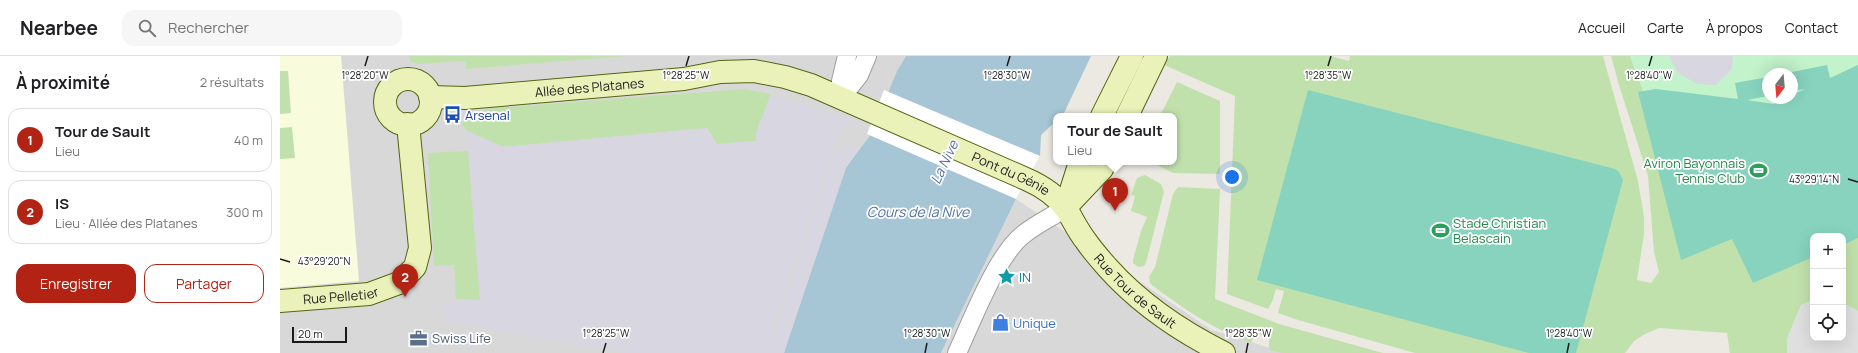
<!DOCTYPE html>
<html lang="fr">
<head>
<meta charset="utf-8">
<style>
	body { margin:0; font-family:Manrope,sans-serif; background:#f6f6f6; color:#202124 }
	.controls { position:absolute; right:12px; bottom:12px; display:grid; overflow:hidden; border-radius:8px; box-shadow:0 4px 16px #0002 }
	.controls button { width:36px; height:36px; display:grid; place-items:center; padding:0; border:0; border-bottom:1px solid #e0e0e0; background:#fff; color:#202124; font:20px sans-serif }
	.compass { position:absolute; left:1482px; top:12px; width:36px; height:36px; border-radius:50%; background:#fff; box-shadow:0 4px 16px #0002; rotate:196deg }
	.scale { position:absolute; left:12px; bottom:10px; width:55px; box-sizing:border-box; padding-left:4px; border:2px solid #1b1b1b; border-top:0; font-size:11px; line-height:14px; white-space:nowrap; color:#1b1b1b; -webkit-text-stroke:3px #fff; paint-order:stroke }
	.you { position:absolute; left:952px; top:121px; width:14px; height:14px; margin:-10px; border:3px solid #fff; border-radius:50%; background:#1a73e8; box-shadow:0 0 0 6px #1a73e833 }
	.badge { display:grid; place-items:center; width:26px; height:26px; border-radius:50%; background:#b22314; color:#fff; font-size:13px; font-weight:700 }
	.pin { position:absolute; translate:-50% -33px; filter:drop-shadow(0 1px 2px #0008) }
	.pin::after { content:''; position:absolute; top:21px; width:14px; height:12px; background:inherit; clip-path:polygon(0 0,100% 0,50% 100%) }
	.popup { position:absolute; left:773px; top:57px; width:124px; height:52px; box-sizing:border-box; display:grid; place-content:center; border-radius:8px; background:#fff; filter:drop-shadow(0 1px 3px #0005); font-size:13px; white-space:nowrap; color:#757577 }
	.popup b { font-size:15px; color:#202124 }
	.popup::after { content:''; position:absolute; left:50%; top:100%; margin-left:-8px; border:8px solid transparent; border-top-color:#fff }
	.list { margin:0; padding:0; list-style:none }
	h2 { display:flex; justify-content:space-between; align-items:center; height:52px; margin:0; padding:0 16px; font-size:17px }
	h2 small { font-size:13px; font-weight:400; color:#757577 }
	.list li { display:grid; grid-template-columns:26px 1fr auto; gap:12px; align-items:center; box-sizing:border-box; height:64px; margin:0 8px 8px; padding:0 8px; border:1px solid #e0e0e0; border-radius:12px }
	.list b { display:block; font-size:15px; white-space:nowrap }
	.list p { margin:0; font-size:13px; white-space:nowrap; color:#757577 }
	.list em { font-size:13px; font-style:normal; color:#757577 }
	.actions { display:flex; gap:8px; padding:12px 16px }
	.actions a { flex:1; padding:9px 0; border:1px solid #b22314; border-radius:12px; text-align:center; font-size:14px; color:#b22314 }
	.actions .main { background:#b22314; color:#fff }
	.icon { flex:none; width:22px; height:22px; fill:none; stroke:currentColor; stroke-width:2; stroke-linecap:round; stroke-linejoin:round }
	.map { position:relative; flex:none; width:1578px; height:297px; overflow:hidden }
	header { display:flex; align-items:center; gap:24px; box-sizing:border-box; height:56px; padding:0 20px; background:#fff; border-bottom:1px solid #e0e0e0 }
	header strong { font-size:19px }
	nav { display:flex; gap:22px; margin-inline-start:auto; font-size:14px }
	.search { width:280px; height:36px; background:#f6f6f6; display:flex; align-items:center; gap:10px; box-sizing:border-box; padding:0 14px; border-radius:12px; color:#757577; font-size:15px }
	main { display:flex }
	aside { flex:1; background:#fff }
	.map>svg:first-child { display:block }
</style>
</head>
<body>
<header>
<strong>Nearbee</strong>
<div class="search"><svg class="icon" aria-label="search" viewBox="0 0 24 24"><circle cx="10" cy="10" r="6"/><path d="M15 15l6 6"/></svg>Rechercher</div>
<nav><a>Accueil</a><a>Carte</a><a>À propos</a><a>Contact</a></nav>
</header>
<main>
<aside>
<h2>À proximité<small>2 résultats</small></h2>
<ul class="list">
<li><span class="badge">1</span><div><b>Tour de Sault</b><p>Lieu</p></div><em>40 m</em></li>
<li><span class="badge">2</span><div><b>IS</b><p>Lieu · Allée des Platanes</p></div><em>300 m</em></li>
</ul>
<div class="actions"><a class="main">Enregistrer</a><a>Partager</a></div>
</aside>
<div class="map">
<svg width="1578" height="297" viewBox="0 0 1578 297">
	<rect width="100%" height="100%" fill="#ece9e2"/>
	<path fill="#d9d8d8" d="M0,0h626l-9,15 -26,63 -10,16 -77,203h-504z
		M736,143l196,131 75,23h-346z"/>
	<path fill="#f8fbdc" d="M0,0h61l18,225 -79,7z"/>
	<path fill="#c1e1ac" d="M129,0h218l-161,13v-8l-49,3 -7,-3z
		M890,0h160l19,5 1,-5h253l35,125 6,36v17l-7,46 14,3 8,-11 -5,-20 -6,-76 -29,-91 -8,-29h19l19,50 88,125 76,17v52l-12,5 -14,34v14h-57l-3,-20 -68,-5 -14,6 -11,7 -9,12h-210l-117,-33 -20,-7 6,-22 -8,-2 -4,13 -4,7 -41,-15 8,-198 -71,-31z
		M0,15h8l3,42 -11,1z
		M897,26l43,19v73l-47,-1 -22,-11h23v-46h-14z
		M464,33l27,5 -15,39 1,8 -40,3 -10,-16 -204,19 -36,-16 -7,-9 25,-3v-10z
		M12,71l3,31 -15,1v-31z
		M188,95l12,150 -24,-2 -2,-34 -20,1 -6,-113z
		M865,119l16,9 3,8 -18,71 -2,3 -6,1 -5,-4v-3l8,-29 6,-14 -16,-6 4,-15 -4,-1 6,-17z
		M898,131l42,2 -5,110 64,25 104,29h-100l-14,-3v-12l-13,-5 -5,10c-37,-13 -67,-34 -98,-57l-3,-3 -1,-6 6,-10 18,-73z
		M1578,173v82l-15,-8v-67h-2z"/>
	<path fill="#c2f3ca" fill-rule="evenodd" d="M1350,0h228v24l-80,39 -129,-13zM1488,18h24v24h-24z"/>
	<path fill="#87d3bd" d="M1547,9l3,13 28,-13v173l-15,7v-9h-30v21l-60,26 -21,-44 -51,21 -43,-168 18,-3 82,10 -3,-16 33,-6v19l-21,4 26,4 13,-6h6v-3l13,-6 -13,2v-17h-10z
		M1028,34l307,79 4,3 4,8 -47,173h-47l-272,-73z"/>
	<path fill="#dfdfdf" d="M1533,244v38h30v-35l15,8v42h-71v-14l14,-34z"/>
	<path fill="#d7d6e1" d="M1389,0h64l-1,13 -16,16 -19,-1 -19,-11z
		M491,38l81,28 -12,9 -3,6 -64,190h3l59,-177 9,3 3,-9 14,6 -15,18 -62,185h-159l-178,-32 -6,-16 15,-6 24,1 -13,-169 36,16 204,-19 10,16 39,-3v-8z"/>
	<path fill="#a6c6d5" d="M626,0h185l-27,57 -3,3h-5v5l-15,14 -1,21 -24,43 -75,154h-157l62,-185 25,-34 26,-63z"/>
	<path fill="#fff" d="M604,34l156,66 -24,43 -149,-65z"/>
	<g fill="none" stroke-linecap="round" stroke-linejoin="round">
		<defs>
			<path id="street" d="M561,42l18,-23 8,-19
				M561,42v-17l6,-25
				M677,297c15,-32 40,-99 67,-119 12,-10 28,-17 41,-26"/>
			<g id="secondary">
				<circle cx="128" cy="46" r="23"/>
				<path id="s1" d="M150,41l35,1 219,-19 36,-7 34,-1 31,6 26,8 215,94c16,7 31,17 41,31 6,10 11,21 19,31 6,9 14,18 21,26 33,37 73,64 117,86"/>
				<path d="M822,60l30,-60"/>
				<path d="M847,60l29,-60"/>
				<path d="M787,147l13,-41"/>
				<path d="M785,152l37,-39 3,-7"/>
				<path id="s2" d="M0,245l89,-7 30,-11 16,-16 5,-19 -12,-124"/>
			</g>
		</defs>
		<use href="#street" stroke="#9f9f9f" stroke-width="20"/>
		<use href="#secondary" stroke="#546510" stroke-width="24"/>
		<use href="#street" stroke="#fff" stroke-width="18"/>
		<use href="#secondary" stroke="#eaf2ba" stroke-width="22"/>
	</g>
	<path fill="none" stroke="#1b1b1b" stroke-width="1.5" d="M85,10l3,-10M406,10l3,-10M727,10l3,-10M1048,10l3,-10M1369,10l3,-10M1568,123l10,3M0,203l10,3M323,297l3,-10M645,297l2,-10M966,297l2,-10M1287,297l2,-10"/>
	<defs>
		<symbol id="bus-bare" viewBox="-9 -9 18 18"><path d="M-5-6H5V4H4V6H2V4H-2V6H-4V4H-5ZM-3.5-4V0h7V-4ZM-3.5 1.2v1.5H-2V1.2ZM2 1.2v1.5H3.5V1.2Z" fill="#1a4fb4" stroke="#fff" stroke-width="2.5" paint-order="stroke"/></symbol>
		<symbol id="stadium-bare" viewBox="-9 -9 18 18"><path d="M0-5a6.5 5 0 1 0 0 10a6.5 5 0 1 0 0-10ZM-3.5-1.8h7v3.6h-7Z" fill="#2e9e5b" stroke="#fff" stroke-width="2.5" paint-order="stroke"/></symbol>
		<symbol id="sight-bare" viewBox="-9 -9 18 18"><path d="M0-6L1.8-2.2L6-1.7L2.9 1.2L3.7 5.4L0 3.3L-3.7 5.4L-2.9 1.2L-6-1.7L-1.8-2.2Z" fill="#0f9aa8" stroke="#fff" stroke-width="2.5" paint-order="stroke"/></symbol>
		<symbol id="shop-bare" viewBox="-9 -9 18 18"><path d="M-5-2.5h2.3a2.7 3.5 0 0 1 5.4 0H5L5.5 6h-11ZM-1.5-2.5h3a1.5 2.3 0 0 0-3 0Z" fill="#3f7fe0" stroke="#fff" stroke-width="2.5" paint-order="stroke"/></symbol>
		<symbol id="office-bare" viewBox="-9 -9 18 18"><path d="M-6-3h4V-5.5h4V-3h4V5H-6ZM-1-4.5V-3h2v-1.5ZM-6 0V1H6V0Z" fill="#5c6f8a" stroke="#fff" stroke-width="2.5" paint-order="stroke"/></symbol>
	</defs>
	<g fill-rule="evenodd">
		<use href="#bus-bare" x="160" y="46" width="25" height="25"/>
		<use href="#stadium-bare" x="1466" y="102" width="25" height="25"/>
		<use href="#stadium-bare" x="1148" y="162" width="25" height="25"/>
		<use href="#sight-bare" x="714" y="208" width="25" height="25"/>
		<use href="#shop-bare" x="708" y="254" width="25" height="25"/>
		<use href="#office-bare" x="126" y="270" width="25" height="25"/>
	</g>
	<g text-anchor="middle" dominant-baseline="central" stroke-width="3.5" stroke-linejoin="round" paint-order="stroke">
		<g font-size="13" fill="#1b1b1b" stroke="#fff">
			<text stroke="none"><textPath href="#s1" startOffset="160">Allée des Platanes</textPath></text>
			<text stroke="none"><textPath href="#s1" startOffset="603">Pont du Génie</textPath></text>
			<text stroke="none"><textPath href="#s1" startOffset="778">Rue Tour de Sault</textPath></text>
			<text stroke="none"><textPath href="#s2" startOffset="61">Rue Pelletier</textPath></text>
		</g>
		<g font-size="13" fill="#164399" stroke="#fff" text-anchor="start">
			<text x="185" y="59">Arsenal</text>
		</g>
		<g font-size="13" fill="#27864d" stroke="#fff" text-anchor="end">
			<text x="1465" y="107">Aviron Bayonnais<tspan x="1465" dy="15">Tennis Club</tspan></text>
			<text x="1173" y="167" text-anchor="start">Stade Christian<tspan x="1173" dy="15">Belascain</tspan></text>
		</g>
		<g font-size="13" fill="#0d838f" stroke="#fff" text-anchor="start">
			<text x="739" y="221">IN</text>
		</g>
		<g font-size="13" fill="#366cbe" stroke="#fff" text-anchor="start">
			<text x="733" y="267">Unique</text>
		</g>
		<g font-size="13" fill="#4e5e75" stroke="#fff" text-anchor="start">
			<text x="152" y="282">Swiss Life</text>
		</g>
		<g font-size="14" font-style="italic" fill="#5372a0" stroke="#fff">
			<text transform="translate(664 106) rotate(-65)">La Nive</text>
			<text x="638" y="155">Cours de la Nive</text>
		</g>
	</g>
	<g font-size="10" text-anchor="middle" fill="#1b1b1b" stroke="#fff" stroke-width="3.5" stroke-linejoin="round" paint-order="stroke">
		<text x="85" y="23">1°28'20"W</text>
		<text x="406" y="23">1°28'25"W</text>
		<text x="727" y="23">1°28'30"W</text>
		<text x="1048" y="23">1°28'35"W</text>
		<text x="1369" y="23">1°28'40"W</text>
		<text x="1534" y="127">43°29'14"N</text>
		<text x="44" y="209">43°29'20"N</text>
		<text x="326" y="281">1°28'25"W</text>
		<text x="647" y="281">1°28'30"W</text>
		<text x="968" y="281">1°28'35"W</text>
		<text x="1289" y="281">1°28'40"W</text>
	</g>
</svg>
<div class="controls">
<button>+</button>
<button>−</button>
<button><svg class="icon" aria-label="locate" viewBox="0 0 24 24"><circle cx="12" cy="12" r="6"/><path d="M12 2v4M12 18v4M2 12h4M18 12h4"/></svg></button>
</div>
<svg class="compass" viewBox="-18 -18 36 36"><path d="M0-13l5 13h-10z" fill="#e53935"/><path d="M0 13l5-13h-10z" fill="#757577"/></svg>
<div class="scale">20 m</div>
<div class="you"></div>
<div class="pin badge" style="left:835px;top:155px">1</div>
<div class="popup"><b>Tour de Sault</b>Lieu</div>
<div class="pin badge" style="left:125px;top:241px">2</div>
</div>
</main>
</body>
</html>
